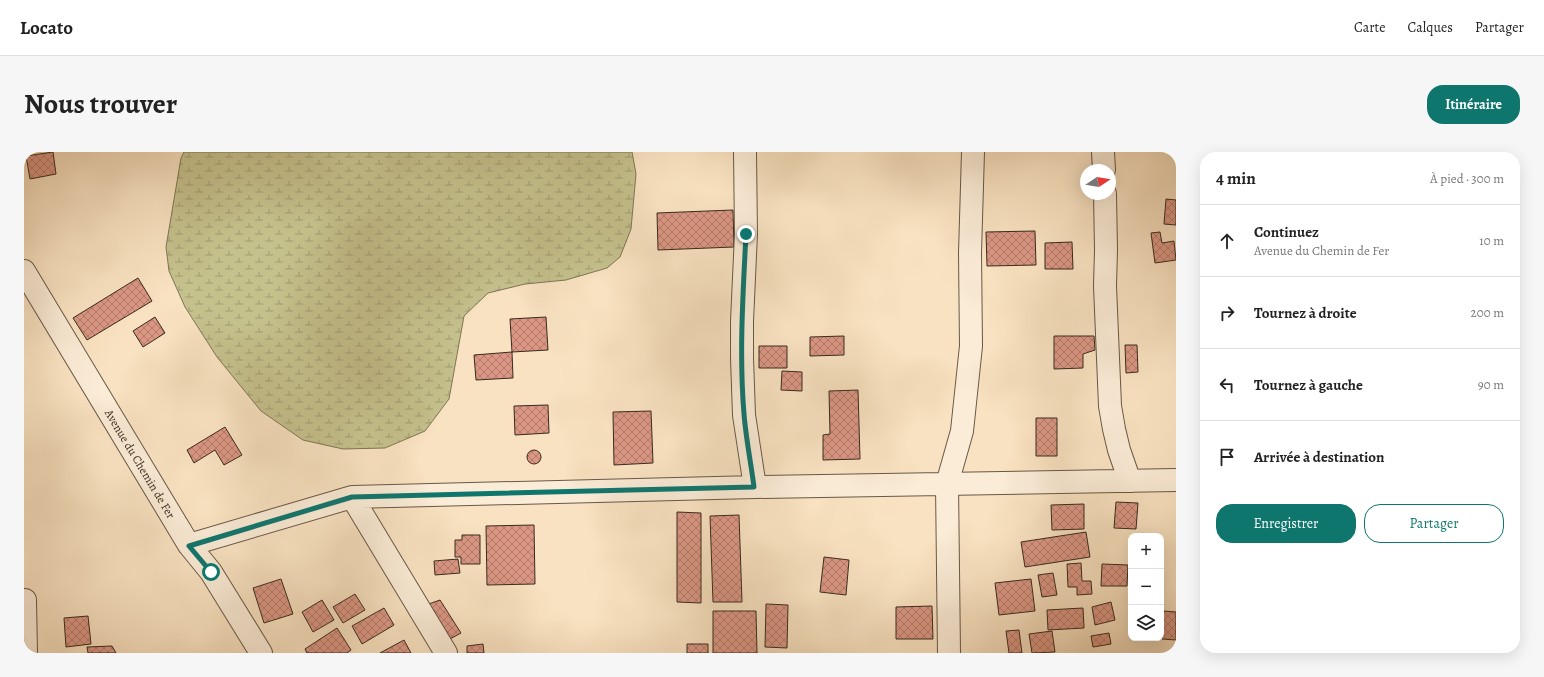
<!DOCTYPE html>
<html lang="fr">
<head>
<meta charset="utf-8">
<style>
	body { margin:0; font-family:Alegreya,serif; background:#f6f6f6; color:#222 }
	.controls { position:absolute; right:12px; bottom:12px; display:grid; overflow:hidden; border-radius:8px; box-shadow:0 4px 16px #0002 }
	.controls button { width:36px; height:36px; display:grid; place-items:center; padding:0; border:0; border-bottom:1px solid #e0e0e0; background:#fff; color:#222; font:20px sans-serif }
	.compass { position:absolute; left:1056px; top:12px; width:36px; height:36px; border-radius:50%; background:#fff; box-shadow:0 4px 16px #0002; rotate:78deg }
	.stop { position:absolute; width:12px; height:12px; margin:-9px; border:3px solid #0f766e; border-radius:50%; background:#fff }
	.stop.end { background:#0f766e; border-color:#fff; box-shadow:0 1px 4px #0008 }
	.list { margin:0; padding:0; list-style:none }
	h2 { display:flex; justify-content:space-between; align-items:center; height:52px; margin:0; padding:0 16px; font-size:17px }
	h2 small { font-size:13px; font-weight:400; color:#767676 }
	.list li { display:grid; grid-template-columns:26px 1fr auto; gap:12px; align-items:center; box-sizing:border-box; height:72px; padding:0 16px; border-top:1px solid #e0e0e0 }
	.list b { display:block; font-size:15px; white-space:nowrap }
	.list p { margin:0; font-size:13px; white-space:nowrap; color:#767676 }
	.list em { font-size:13px; font-style:normal; color:#767676 }
	.actions { display:flex; gap:8px; padding:12px 16px }
	.actions a { flex:1; padding:9px 0; border:1px solid #0f766e; border-radius:16px; text-align:center; font-size:14px; color:#0f766e }
	.actions .main { background:#0f766e; color:#fff }
	.icon { flex:none; width:22px; height:22px; fill:none; stroke:currentColor; stroke-width:2; stroke-linecap:round; stroke-linejoin:round }
	.map { position:relative; flex:none; width:1152px; height:501px; overflow:hidden; border-radius:16px }
	header { display:flex; align-items:center; gap:24px; box-sizing:border-box; height:56px; padding:0 20px; background:#fff; border-bottom:1px solid #e0e0e0 }
	header strong { font-size:19px }
	nav { display:flex; gap:22px; margin-inline-start:auto; font-size:14px }
	.intro { display:flex; align-items:center; justify-content:space-between; box-sizing:border-box; height:96px; padding:0 24px }
	h1 { margin:0; font-size:28px }
	.button { padding:10px 18px; border-radius:16px; background:#0f766e; color:#fff; font-size:14px; font-weight:700 }
	main { display:flex; gap:24px; padding:0 24px }
	aside { flex:1; background:#fff; border-radius:16px; box-shadow:0 4px 16px #0002 }
	.map>svg:first-child { display:block }
</style>
</head>
<body>
<header>
<strong>Locato</strong>
<nav><a>Carte</a><a>Calques</a><a>Partager</a></nav>
</header>
<div class="intro"><h1>Nous trouver</h1><a class="button">Itinéraire</a></div>
<main>
<div class="map">
<svg width="1152" height="501" viewBox="0 0 1152 501">
	<defs>
		<pattern id="wetland-marsh" width="20" height="14" patternUnits="userSpaceOnUse"><rect width="20" height="14" fill="#c5c18d"/><path d="M1 5h8M5 5V1M11 12h8M15 12V8" fill="none" stroke="#a19d73"/></pattern>
		<pattern id="building-cross-hatch" width="8" height="8" patternUnits="userSpaceOnUse"><rect width="8" height="8" fill="#db9784"/><path d="M0 0l8 8M0 8l8-8" fill="none" stroke="#b37b6b"/></pattern>
	</defs>
	<rect width="100%" height="100%" fill="#f9e2c1"/>
	<filter id="stains"><feTurbulence type="fractalNoise" baseFrequency=".005" numOctaves="4"/><feColorMatrix values="0 0 0 0 .2 0 0 0 0 .09 0 0 0 0 .02 0 0 0 .5 -.17"/></filter>
	<radialGradient id="worn" r=".72"><stop offset=".6" stop-color="#630" stop-opacity="0"/><stop offset="1" stop-color="#630" stop-opacity=".3"/></radialGradient>
	<path fill="url(#wetland-marsh)" stroke="#7e7656" d="M160,0h448l4,22 -5,55 -11,28 -13,11 -41,12 -41,4 -37,9 -24,23 -15,83 -24,32 -40,17 -42,1 -40,-9 -42,-29 -44,-54 -32,-50 -16,-36 -3,-24 15,-89z"/>
	<path fill="url(#building-cross-hatch)" stroke="#382a1e" d="M29,0l3,22 -26,5 -4,-23z
		M1142,47l10,1v25l-12,-1z
		M709,58l1,37 -76,3 -1,-37z
		M1011,79l1,34 -49,1 -1,-34z
		M1136,80l2,11 12,-2 2,19 -21,3 -4,-30z
		M1048,90l1,27h-28v-26z
		M114,126l14,23 -65,39 -14,-22z
		M131,165l10,16 -22,14 -10,-16z
		M522,165l2,33 -36,2 -2,-33z
		M820,184v19l-34,1v-19z
		M1030,184h40l1,14 -12,4v14l-29,1z
		M1101,193h12l1,27 -12,1z
		M735,194h28v22h-28z
		M488,200l1,26 -37,2 -2,-25z
		M758,219l20,1v19l-21,-1z
		M834,238l2,69 -37,1v-25l7,-1 -1,-43z
		M524,253l1,28 -34,2 -1,-29z
		M627,259l2,52 -39,2 -1,-53z
		M1012,266h21v38h-21z
		M201,275l17,28 -18,10 -9,-15 -21,13 -7,-13z
		M503 305a7 7 0 1 1 14 0a7 7 0 1 1-14 0Z
		M1092,350l22,1 -2,26 -22,-1z
		M1060,352v25l-32,1 -1,-25z
		M653,360l24,1v90l-24,-1z
		M715,363l3,87h-29l-3,-86z
		M510,373l1,59 -48,1 -1,-59z
		M1062,380l4,25 -65,10 -4,-25z
		M438,383h18v29h-19v-7h-6v-17h7z
		M800,405l25,3 -3,35 -26,-3z
		M434,407l2,14 -25,2 -1,-14z
		M1057,411l1,18h9l1,13 -15,1v-8h-9l-1,-23z
		M1078,412l26,1 -1,21h-26z
		M1029,421l4,22 -15,2 -4,-22z
		M257,427l12,35 -29,9 -11,-35z
		M1007,427l4,32 -36,4 -4,-32z
		M331,442l10,16 -22,13 -10,-16z
		M298,448l12,20 -21,12 -11,-20z
		M416,448l21,33 -13,7 -22,-35z
		M1087,450l4,18 -20,5 -3,-18z
		M742,452l22,1 -1,43 -22,-1z
		M908,454l1,33h-37v-32z
		M360,456l10,17 -32,19 -10,-18z
		M1059,456l1,20 -36,2 -1,-20z
		M689,459h43l1,42h-44z
		M1139,459l13,1v28l-14,-1z
		M64,464l3,28 -25,3 -2,-29z
		M313,476l14,22 -4,3h-40l-2,-4z
		M995,478l3,23h-13l-3,-22z
		M1028,479l3,21 -23,1 -3,-19z
		M1085,481l2,11 -18,3 -2,-11z
		M380,488l7,13h-31z
		M459,492l1,9h-17v-7z
		M663,492h21v9h-21z
		M88,494l4,7h-28l-1,-6z"/>
	<g fill="none" stroke-linecap="round" stroke-linejoin="round">
		<defs>
			<path id="minor" d="M721,0l1,82 -4,87v37l2,57 11,72
				M1079,0l1,18
				M1081,42l1,56 -1,36 5,120 4,23 5,21 9,26 4,5
				M0,119l165,274 22,27 50,81
				M328,345l94,156
				M165,393l163,-48 403,-10 421,-7
				M1,448l1,53
				M925,501l-2,-169 15,-53 9,-85 -1,-93 3,-101"/>
		</defs>
		<use href="#minor" stroke="#685847" stroke-width="24"/>
		<use href="#minor" stroke="#fbecd7" stroke-width="22"/>
	</g>
	<g fill="none" stroke-linecap="round" stroke-linejoin="round">
		<path stroke="#0f766e" stroke-width="5" d="M187,420l-22,-26 163,-49 402,-10c-3,-24 -8,-48 -10,-73 -5,-60 -1,-120 2,-180"/>
	</g>
	<g text-anchor="middle" dominant-baseline="central" stroke-width="3.5" stroke-linejoin="round" paint-order="stroke">
		<g font-size="12" fill="#382a1e" stroke="#fbecd7">
			<text transform="translate(116 312) rotate(59)">Avenue du Chemin de Fer</text>
		</g>
	</g>
	<rect width="100%" height="100%" filter="url(#stains)"/>
	<rect width="100%" height="100%" fill="url(#worn)"/>
</svg>
<div class="controls">
<button>+</button>
<button>−</button>
<button><svg class="icon" aria-label="layers" viewBox="0 0 24 24"><path d="M12 4l9 5-9 5-9-5zM3 14l9 5 9-5"/></svg></button>
</div>
<svg class="compass" viewBox="-18 -18 36 36"><path d="M0-13l5 13h-10z" fill="#e53935"/><path d="M0 13l5-13h-10z" fill="#767676"/></svg>
<div class="stop" style="left:187px;top:420px"></div>
<div class="stop end" style="left:722px;top:82px"></div>
</div>
<aside>
<h2>4 min<small>À pied · 300 m</small></h2>
<ul class="list">
<li><svg class="icon" aria-label="ahead" viewBox="0 0 24 24"><path d="M12 20V5M6 11l6-6 6 6"/></svg><div><b>Continuez</b><p>Avenue du Chemin de Fer</p></div><em>10 m</em></li>
<li><svg class="icon" aria-label="right" viewBox="0 0 24 24"><path d="M7 20v-9h11M14 6l5 5-5 5"/></svg><div><b>Tournez à droite</b></div><em>200 m</em></li>
<li><svg class="icon" aria-label="left" viewBox="0 0 24 24"><path d="M17 20v-9H6M10 6l-5 5 5 5"/></svg><div><b>Tournez à gauche</b></div><em>90 m</em></li>
<li><svg class="icon" aria-label="arrive" viewBox="0 0 24 24"><path d="M6 21V4h12l-3 4 3 4H6"/></svg><div><b>Arrivée à destination</b></div></li>
</ul>
<div class="actions"><a class="main">Enregistrer</a><a>Partager</a></div>
</aside>
</main>
</body>
</html>
